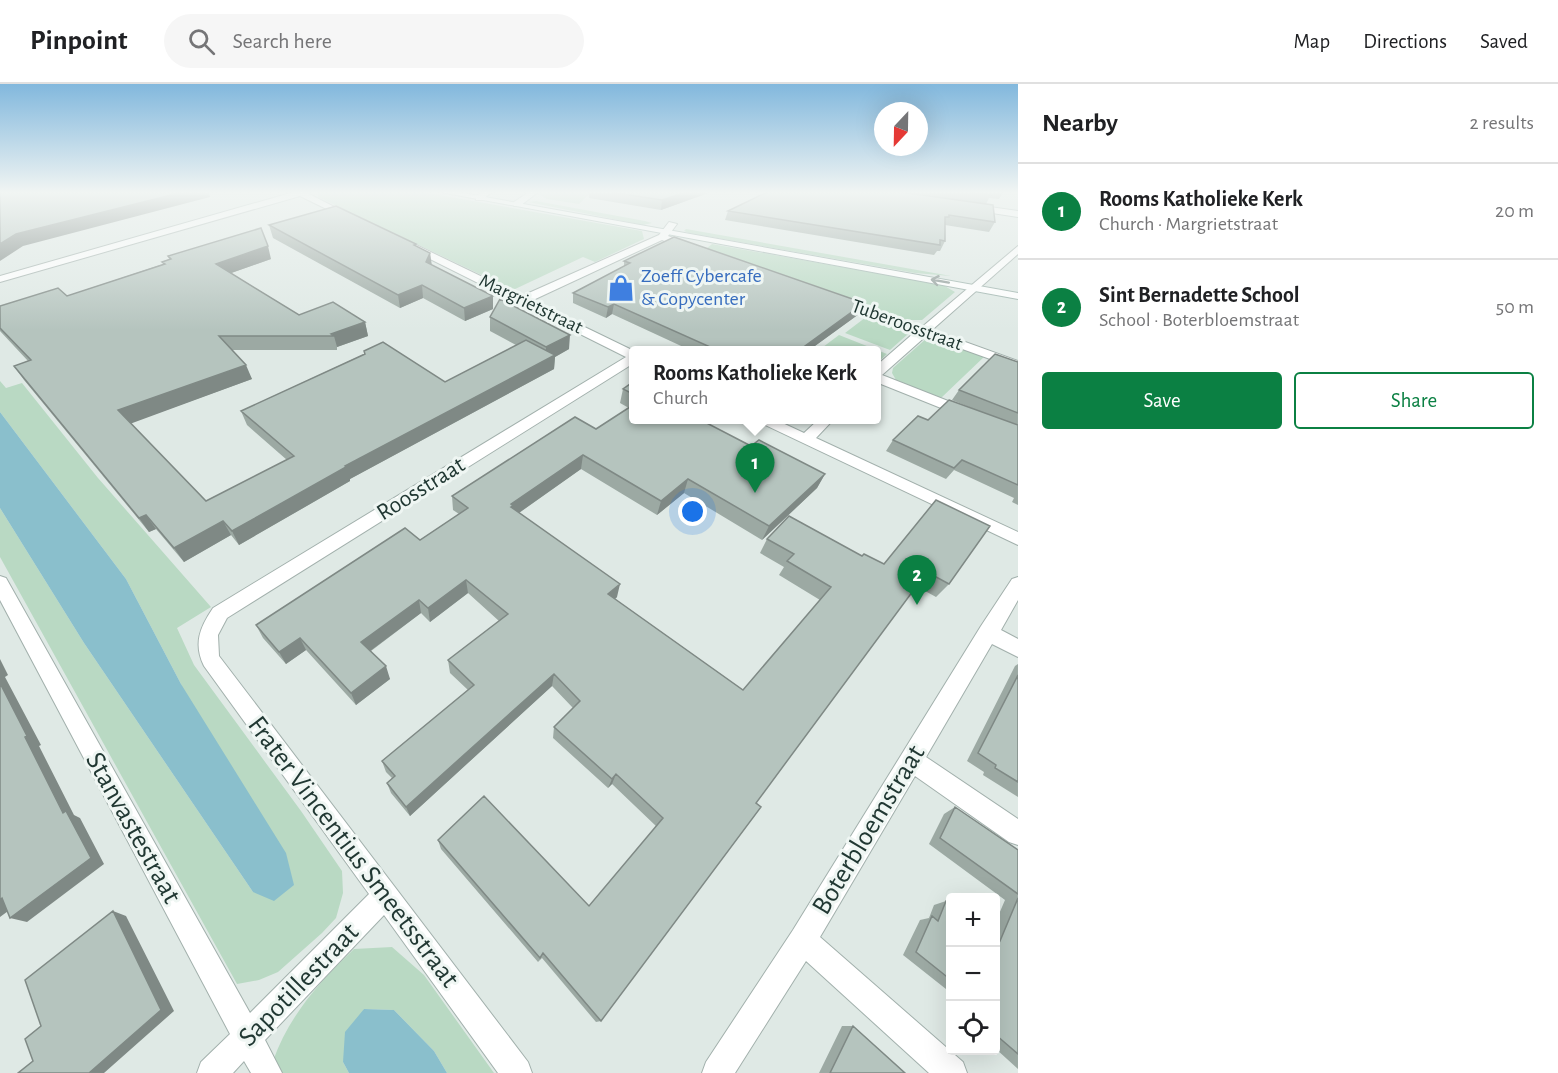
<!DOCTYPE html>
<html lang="en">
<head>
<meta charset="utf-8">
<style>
	body { margin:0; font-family:"Alegreya Sans",sans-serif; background:#f6f6f6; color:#202124 }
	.controls { position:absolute; right:18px; bottom:18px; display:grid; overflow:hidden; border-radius:6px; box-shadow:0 6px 24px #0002 }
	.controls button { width:54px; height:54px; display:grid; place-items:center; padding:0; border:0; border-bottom:2px solid #e0e0e0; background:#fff; color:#202124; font:30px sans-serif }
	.compass { position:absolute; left:874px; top:18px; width:54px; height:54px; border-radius:50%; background:#fff; box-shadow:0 6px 24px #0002; rotate:202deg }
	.you { position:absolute; left:693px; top:428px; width:21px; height:21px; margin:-15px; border:4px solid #fff; border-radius:50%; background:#1a73e8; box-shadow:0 0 0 9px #1a73e833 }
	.badge { display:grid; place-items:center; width:39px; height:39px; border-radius:50%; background:#0b8043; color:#fff; font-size:20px; font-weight:700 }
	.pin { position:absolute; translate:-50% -50px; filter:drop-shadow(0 2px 3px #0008) }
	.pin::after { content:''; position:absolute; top:32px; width:21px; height:18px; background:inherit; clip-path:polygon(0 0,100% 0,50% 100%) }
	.popup { position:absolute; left:629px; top:262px; width:252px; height:78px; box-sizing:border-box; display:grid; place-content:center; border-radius:6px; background:#fff; filter:drop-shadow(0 2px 4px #0005); font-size:20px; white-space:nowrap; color:#757577 }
	.popup b { font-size:22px; color:#202124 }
	.popup::after { content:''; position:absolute; left:50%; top:100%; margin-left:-12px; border:12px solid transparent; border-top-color:#fff }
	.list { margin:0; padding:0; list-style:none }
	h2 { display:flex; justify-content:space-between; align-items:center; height:78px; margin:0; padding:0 24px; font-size:26px }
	h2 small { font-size:20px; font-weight:400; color:#757577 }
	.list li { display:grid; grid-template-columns:39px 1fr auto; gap:18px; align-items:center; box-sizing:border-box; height:96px; padding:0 24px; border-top:2px solid #e0e0e0 }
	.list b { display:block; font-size:22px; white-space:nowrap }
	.list p { margin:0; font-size:20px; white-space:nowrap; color:#757577 }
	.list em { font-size:20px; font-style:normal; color:#757577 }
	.actions { display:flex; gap:12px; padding:18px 24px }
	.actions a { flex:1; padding:14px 0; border:2px solid #0b8043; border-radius:6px; text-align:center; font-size:21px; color:#0b8043 }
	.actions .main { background:#0b8043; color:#fff }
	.icon { flex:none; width:33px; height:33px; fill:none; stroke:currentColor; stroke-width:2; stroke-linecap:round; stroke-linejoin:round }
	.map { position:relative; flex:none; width:1018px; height:989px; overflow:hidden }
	header { display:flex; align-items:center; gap:36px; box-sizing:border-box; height:84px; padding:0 30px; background:#fff; border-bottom:2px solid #e0e0e0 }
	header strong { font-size:28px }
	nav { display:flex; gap:33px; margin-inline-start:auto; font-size:21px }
	.search { width:420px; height:54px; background:#f6f6f6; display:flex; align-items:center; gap:15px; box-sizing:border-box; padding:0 21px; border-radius:33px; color:#757577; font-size:22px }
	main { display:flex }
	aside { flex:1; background:#fff }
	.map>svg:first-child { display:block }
</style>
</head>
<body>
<header>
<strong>Pinpoint</strong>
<div class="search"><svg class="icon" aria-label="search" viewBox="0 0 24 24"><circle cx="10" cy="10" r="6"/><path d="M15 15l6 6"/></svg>Search here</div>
<nav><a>Map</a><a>Directions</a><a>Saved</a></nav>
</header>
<main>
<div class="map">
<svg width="1018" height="989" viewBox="0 0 1018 989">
	<rect width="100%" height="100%" fill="#dfe9e5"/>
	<path fill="#b9d9c3" d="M318,108h104l220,39 2,8 -49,23 -12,-5 -70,33 -195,-93z
		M540,108h51l-12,12 -32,-5 -7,-4z
		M536,117l109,20 7,2 -9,2 -115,-23z
		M686,145l265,47 -36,-3 -226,-40 -5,-2z
		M712,160l231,41 12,7 -33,28h-19l-191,-68 -5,-4z
		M870,230l34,13 4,7 -18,16 -45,-17z
		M839,251l48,19 -10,9 -1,-13h-57z
		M927,254h5l54,17 -45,43 -45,-18 -4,-7 1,-5z
		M0,297l6,7 16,-5 76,95 113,129 -34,21 17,37 107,146 41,60 1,22 -7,25 -14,15 -44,39 -19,8 -22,4 -237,-427v-49l84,135 169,249 -72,-208 -55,-105 -126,-167z
		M392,863l32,28 70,98h-47l-13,-22 -40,-41 -30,-1 -21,53 6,11h-69l-7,-12c16,-45 46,-79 81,-112z"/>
	<path fill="#8abfcc" d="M0,328l126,167 55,105 105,169 8,32 -20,16 -21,-9 -169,-249 -84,-135z
		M364,925l30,1 40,41 13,22h-98l-6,-11 2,-30z"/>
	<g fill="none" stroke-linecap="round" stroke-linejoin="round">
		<defs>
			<path id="street" d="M294,108h16l-1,2 47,24 -7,2 -49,-24 -300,86v-6z
				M483,108h9l-10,8h-6v-4z
				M529,108h9l-18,14h-6v-4z
				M969,120l49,7v6l-52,-8 -1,-2z
				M669,138l8,2 -9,12 27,10v4h-6l-27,-10 -131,61 103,50v12l-407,255 -9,17 1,21 309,406 4,11h-34l-114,-158 -119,125 17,33h-31l-7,-12 -11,12h-36l4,-11 29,-28 -230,-434v-24l6,2 244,435 119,-119 -165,-228c-11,-22 -4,-39 9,-58l413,-251 -220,-110v-4h6l110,53 137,-61z
				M1018,162v8l-86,76 86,31v8l-92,-33 -44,39 89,35 2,3 -2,3h-10l-85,-34v-16l39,-34 -80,-29v-4h8l79,28z
				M759,336h17l28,13 14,-13h15l-17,18 202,94v13l-257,-122z
				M1018,493v23l-17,30 17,9v18l-26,-13 -66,113 92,62v26l-9,-3 -94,-66 -95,161 143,125 4,11h-38l-123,-112 -71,112h-33l4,-11 87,-132 188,-304 31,-47z"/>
			<path id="secondary" d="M440,108h17l561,101v6z"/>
		</defs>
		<use href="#street" stroke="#a2b0ac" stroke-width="2"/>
		<use href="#secondary" stroke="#9fb4ae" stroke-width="2"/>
		<use href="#street" fill="#fff" fill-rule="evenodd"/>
		<use href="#secondary" fill="#fff" fill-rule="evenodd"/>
	</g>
	<path fill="#9ca9a3" d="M589,108h122l-50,18 -72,-12z
		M767,108h236l-4,7 -10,-1 -3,6 9,18 -6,10 -44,-7v16l-5,10h-3l-3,4 -209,-35 3,-9z
		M269,141l147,19v3l14,6 1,12 62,31v13l-28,12 -42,-23 -23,10 -127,-70z
		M168,172l103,3 -40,14 68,42 66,7 3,14 -31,11v3h-105l20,29 -122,44 76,78 81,-41 -40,-35 -6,-14 123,-57v-3l81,31 71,-37 -26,-14v-14l79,32 -14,8 -1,12 -204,110v2l-111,64 -8,-10 -47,27 -28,-33 -7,3 -125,-152 -10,-14 14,-5 -28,-30v-25l67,-10 96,-32 -1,-2 7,-3z
		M624,177l240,42 -5,11 -51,37h-116l-80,-37 -6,4 -33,-15v-10l51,-26z
		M1018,278v143l-6,-3 2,-4 -60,-28 -8,9 -60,-28 7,-11 35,-20 46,-11 -22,-9 7,-10z
		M633,298v38l118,26 74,28 -8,14 -55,52 -78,-47 -27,22 -76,-46 -62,44 98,84 -2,2 128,91 77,-90 -41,-25 5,-8 -24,-14 7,-14 95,17 22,8 52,-64 13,84 -13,13 -20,-11 -160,217 -155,218 -5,1 -54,-64 -4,4 -97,-113 -3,-9 151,66 68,-79 -45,-43 -4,4 -55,-50 1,-11 19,-19 -21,-22 -142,130 -19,-23 -4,-10 5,-5 -6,-6 -4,-11 86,-71 -18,-17 -2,-13 51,-39 -31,-28 -38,29 -9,-9 -50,38 19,28 -34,26 -50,-55 -20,14 -23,-26 -7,-13 164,-85 39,-26 -6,-4 -1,-14 144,-67 33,-21 -9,-5 3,-14z
		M1018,580v133l-35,-22 1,-3 -17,-11 48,-95z
		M955,723l63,43v219l-22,-20v-128l9,-21 -76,-56 15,-30z
		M946,817l5,3v89l-48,-38 17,-35 9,-2 5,-13z
		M951,916v11l-4,-3z
		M842,942h11l52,47h-86z"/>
	<path fill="#7f8985" d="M183,108h31l-5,1 1,4 -187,49 -23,15v-17l16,-10z
		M687,108h24l-50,18 1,-10z
		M268,162l3,13 -51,18 -4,-13z
		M430,169l2,13 -6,-4z
		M422,201l1,13 -23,10 -2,-13z
		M493,212v13l-28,12 -1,-13z
		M864,219l-5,11 -51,37h-10z
		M614,220l-2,10 -6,4 2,-11z
		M365,238l3,14 -31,11 -3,-11 -3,-2z
		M570,251l-1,14 -14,8 -1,12 -204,110v2l-111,64 -7,-14 113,-65 201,-106v-13z
		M246,281l6,14 -125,46 -9,-15z
		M583,371l-2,14 -68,48 -2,-13z
		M825,390l-8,14 -55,52 7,-14z
		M688,395l-4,14 -27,22 4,-14z
		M146,431l10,14 -7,3 -10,-14z
		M223,437l8,14 -47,27 -10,-14z
		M466,496l2,13 -38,29 -2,-14z
		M620,500l-3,13 -12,11 3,-14z
		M419,516l2,13 -55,41 -5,-12z
		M300,554l6,12 -20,14 -7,-12z
		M0,575l8,16 -3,2 36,68 -2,1 35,69 6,3 24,46 -77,58 -17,-4 53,-105 -38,-76 -25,-54z
		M386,582l4,13 -34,26 -5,-12z
		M554,590l-2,12 -142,130 -4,-9z
		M616,690l-4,10 -4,4 4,-9z
		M2,814l17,5 -19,14v-17z
		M113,827l13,5 48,95 -70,62h-15z"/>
	<path fill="#b5c4be" stroke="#7f8985" stroke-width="1.5" d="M0,108h183l-167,42 -16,10z
		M610,108h77l-25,8z
		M767,108h134l92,13 2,17 -46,-7v2h-4v24l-5,-1v5l-212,-34z
		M967,108h23l1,3z
		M336,122l80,38 -2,1 16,8 -4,9 67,34 -29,12 -42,-23 -24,10 -129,-70z
		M261,144l7,18 -52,18 83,51 34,-13 32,20 -34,12 3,2h-115l27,29 -128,45 88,91 88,-45 -53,-45 124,-57 -1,-3 19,-9 62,40 81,-42 29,15 -210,111 1,1 -114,64 -9,-10 -49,27 -28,-33 -7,3 -125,-152 17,-6 -31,-32v-22l58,-18 9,8 98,-32 -3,-2 9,-3 -3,-3z
		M674,153l190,66 -66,48h-79l-105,-47 -6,3 -35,-14 57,-30 -6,-2z
		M500,215l70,36 -24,12 -56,-30z
		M995,270l23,8v51l-59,-23z
		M633,298v12l-10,-5z
		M949,316l69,25v60l-56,-25 -8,8 -61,-28 25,-24 10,4z
		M633,321v15h68l50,26 8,-6 66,34 -56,52 -81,-47 -27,22 -78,-46 -72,49 2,2 -2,1 109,77 -12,10 135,96 88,-103 -44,-26 7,-7 -27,-15 22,-23 73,40 2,-2 20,10 52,-64 54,26 -41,58 -22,-12 -171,231 5,4 -160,214 -58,-68 -3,5 -102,-118 46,-44 105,110 74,-88 -47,-44 -4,5 -58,-52 26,-26 -26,-27 -148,133 -19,-24 8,-7 -13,-15 92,-76 -26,-25 60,-46 -42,-34 -38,28 -9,-8 -58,42 25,24 -35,27 -51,-55 -21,14 -23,-27 149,-97 15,12 48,-32 -16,-12 123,-79 21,12z
		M1018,591v107l-23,-14 1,-3 -18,-12z
		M0,599l27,53 -2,1 38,76 3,-2 25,47 -81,60 -8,-20 -2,2z
		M955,723l63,43v44l-78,-56z
		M1018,814v156l-22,-19v-98l4,4z
		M946,817l5,3v76l-35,-28 16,-36 6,5z
		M113,827l48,99 -72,63h-71l15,-12 -8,-22 16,-13 -16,-46z
		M853,942l52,47h-75z"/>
	<defs><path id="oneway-shaft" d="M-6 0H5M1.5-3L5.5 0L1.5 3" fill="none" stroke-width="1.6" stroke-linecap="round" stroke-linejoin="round" transform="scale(1.5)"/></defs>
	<use stroke="#909c99" href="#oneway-shaft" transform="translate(940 197) rotate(-170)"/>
	<linearGradient id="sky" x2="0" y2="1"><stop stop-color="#82b8dd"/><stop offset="0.44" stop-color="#f1f5f3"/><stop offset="1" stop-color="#f1f5f3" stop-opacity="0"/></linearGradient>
	<rect width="1018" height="246" fill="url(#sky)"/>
	<defs>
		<symbol id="shop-bare" viewBox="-9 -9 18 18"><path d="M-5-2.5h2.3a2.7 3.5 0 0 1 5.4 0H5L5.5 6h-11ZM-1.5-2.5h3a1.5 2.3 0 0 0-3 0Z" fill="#3f7fe0" stroke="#eff6f3" stroke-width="2.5" paint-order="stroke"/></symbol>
	</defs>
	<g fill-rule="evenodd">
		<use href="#shop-bare" x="602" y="185" width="38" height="38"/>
	</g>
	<g text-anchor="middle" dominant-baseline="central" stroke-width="6" stroke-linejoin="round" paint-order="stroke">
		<g font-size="20" fill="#366cbe" stroke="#eff6f3" text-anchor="start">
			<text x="641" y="192">Zoeff Cybercafe<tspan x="641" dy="23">&amp; Copycenter</tspan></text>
		</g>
		<g font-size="20" fill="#213833" stroke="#eff6f3">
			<text transform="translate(531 220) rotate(26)">Margrietstraat</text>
			<text transform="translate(907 241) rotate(20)">Tuberoosstraat</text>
		</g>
		<g font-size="24" fill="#213833" stroke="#eff6f3">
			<text transform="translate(421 405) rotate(-32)">Roosstraat</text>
		</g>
		<g font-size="28" fill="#213833" stroke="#eff6f3">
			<text transform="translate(133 744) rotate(61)">Stanvastestraat</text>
			<text transform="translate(869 746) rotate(-59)">Boterbloemstraat</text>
			<text transform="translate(353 768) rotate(53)">Frater Vincentius Smeetsstraat</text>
			<text transform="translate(299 901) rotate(-46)">Sapotillestraat</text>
		</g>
	</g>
</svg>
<div class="controls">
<button>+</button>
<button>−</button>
<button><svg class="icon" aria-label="locate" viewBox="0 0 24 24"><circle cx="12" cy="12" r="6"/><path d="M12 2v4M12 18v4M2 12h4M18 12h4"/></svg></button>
</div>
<svg class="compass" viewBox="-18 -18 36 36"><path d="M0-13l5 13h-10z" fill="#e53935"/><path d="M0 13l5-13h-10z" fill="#757577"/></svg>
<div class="you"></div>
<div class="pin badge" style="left:755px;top:409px">1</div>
<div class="popup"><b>Rooms Katholieke Kerk</b>Church</div>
<div class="pin badge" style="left:917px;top:521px">2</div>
</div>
<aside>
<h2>Nearby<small>2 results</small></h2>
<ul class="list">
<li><span class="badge">1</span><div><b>Rooms Katholieke Kerk</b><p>Church · Margrietstraat</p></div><em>20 m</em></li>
<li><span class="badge">2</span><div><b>Sint Bernadette School</b><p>School · Boterbloemstraat</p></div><em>50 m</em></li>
</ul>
<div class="actions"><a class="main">Save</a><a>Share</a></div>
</aside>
</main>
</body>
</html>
